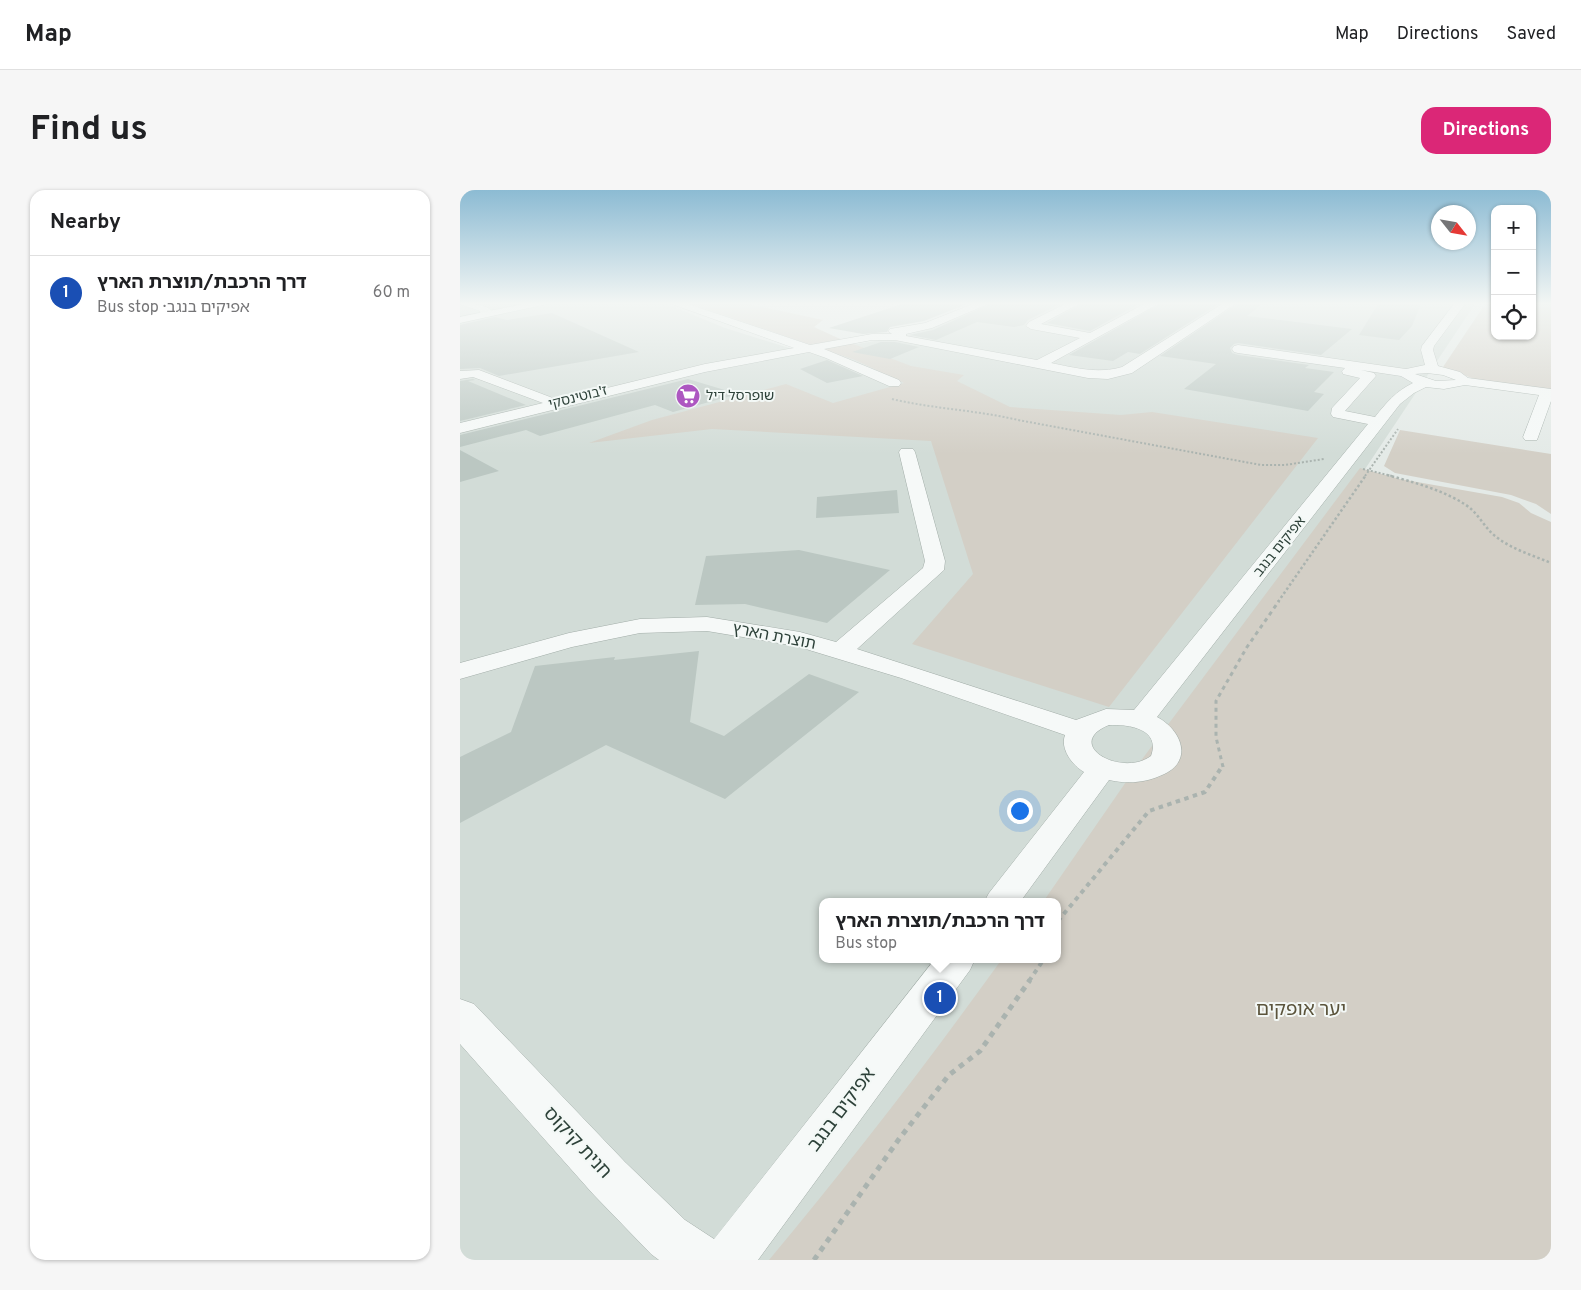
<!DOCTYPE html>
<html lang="en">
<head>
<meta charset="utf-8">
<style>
	body { margin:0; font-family:Overpass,"Noto Sans Hebrew",sans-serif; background:#f6f6f6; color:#202124 }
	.controls { position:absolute; right:15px; top:15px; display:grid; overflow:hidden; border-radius:10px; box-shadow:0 1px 4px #0004 }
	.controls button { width:45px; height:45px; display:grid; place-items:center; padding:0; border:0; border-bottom:1px solid #e0e0e0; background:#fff; color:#202124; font:25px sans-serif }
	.compass { position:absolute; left:971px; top:15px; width:45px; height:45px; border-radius:50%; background:#fff; box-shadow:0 1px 4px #0004; rotate:121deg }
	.you { position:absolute; left:559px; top:620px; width:18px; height:18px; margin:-12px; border:4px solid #fff; border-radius:50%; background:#1a73e8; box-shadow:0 0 0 8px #1a73e833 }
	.badge { display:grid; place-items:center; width:32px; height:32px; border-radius:50%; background:#db2777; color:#fff; font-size:16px; font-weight:700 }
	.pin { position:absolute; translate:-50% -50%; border:2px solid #fff; box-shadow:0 1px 5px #0006 }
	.popup { position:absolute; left:359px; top:708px; width:242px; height:65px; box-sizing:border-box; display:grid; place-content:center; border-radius:10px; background:#fff; filter:drop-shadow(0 1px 4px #0005); font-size:16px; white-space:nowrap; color:#757577 }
	.popup b { font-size:19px; color:#202124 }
	.popup::after { content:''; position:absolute; left:50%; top:100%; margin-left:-10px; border:10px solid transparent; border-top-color:#fff }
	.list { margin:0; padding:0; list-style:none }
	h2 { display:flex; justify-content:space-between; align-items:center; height:65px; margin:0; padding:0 20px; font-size:21px }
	h2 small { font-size:16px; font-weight:400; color:#757577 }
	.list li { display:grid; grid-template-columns:32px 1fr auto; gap:15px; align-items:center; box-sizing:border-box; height:75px; padding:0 20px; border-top:1px solid #e0e0e0 }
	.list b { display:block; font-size:19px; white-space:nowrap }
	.list p { margin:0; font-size:16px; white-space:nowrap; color:#757577 }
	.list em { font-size:16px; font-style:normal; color:#757577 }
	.icon { flex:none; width:28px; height:28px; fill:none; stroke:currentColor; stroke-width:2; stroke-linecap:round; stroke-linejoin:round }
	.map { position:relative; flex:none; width:1091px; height:1070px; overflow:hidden; border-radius:15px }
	header { display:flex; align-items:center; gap:30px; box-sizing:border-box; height:70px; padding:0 25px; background:#fff; border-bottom:1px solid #e0e0e0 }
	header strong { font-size:24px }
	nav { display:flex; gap:28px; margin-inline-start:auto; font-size:18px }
	.intro { display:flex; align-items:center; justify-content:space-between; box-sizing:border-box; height:120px; padding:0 30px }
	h1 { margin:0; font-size:35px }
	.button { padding:12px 22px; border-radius:15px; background:#db2777; color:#fff; font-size:18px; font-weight:700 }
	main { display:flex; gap:30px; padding:0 30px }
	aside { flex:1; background:#fff; border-radius:15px; box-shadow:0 1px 4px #0004 }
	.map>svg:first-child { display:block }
</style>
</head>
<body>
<header>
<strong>Map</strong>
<nav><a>Map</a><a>Directions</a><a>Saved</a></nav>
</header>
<div class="intro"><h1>Find us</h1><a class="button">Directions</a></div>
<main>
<aside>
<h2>Nearby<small></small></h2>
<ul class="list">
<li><span class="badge" style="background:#1a4fb4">1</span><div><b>דרך הרכבת/תוצרת הארץ</b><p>Bus stop · אפיקים בנגב</p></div><em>60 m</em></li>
</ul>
</aside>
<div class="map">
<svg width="1091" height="1070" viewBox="0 0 1091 1070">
	<rect width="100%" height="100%" fill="#e4eae7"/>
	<path fill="#d2dcd7" d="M0,114h207l58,24 80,25 99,-17 28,-8 58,-24h485l-417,626v-28h-236v57h216l-201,301h-377z"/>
	<path fill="#d3cfc6" d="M231,114h57l75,16 -9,7 24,11 73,28 53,9 -7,6 53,26 111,8 31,-3 166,26 -209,269 -197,-63 61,-70 -42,-133 -219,-12 -123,14 63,-23 134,-36 47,19 71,-20 -49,-23z
		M1025,114h10v32h37v-32h19v85l-74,-9 -34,-13z
		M940,240l151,24v60l-15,-10 -25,-9 -116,-22 -11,-7z
		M900,278l40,11 102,18 17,6 12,10 20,9v738h-782c81,-97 159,-198 233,-301h56v-57h-15l94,-136z"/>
	<path fill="#bbc7c2" d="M442,114h65l-43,17 -34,6 -3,5 -24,2 -34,-6z
		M530,114h70l-32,16 -4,5 -10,2 -37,-5 -41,18 -26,-5 23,-5z
		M621,114h58l-49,27 -43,-8z
		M700,114h58l-78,50 -12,-2 -15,9 -44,-6z
		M777,114h25l-15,12 105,13 -31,26 -83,-12 -4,1 -4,4 2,5 6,2 71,10 -4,3 29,4 -20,20 10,2 -16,17 -124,-22 32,-25 -56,-8z
		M918,114h43l-9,22 -13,14 -40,-5z
		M92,123l87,39 -140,24 -19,-8 -20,1v-44l35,-8 12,3z
		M421,152h14l24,5 -29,12 -38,-7z
		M367,170l36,16 -36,7 -27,-14z
		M13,189l2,1 -7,1 58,24 -66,16v-40z
		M228,189l50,15 -65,18 -18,-7 -115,31 -14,-6 -66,17v-12z
		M0,260l39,21 -39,11z
		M437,300l2,23 -83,5 1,-21z
		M339,360l91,20 -63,53 -82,-19 -50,1 11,-49z
		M239,461l-9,71 34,14 85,-62 50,18 -134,107 -119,-54 -146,78v-66l51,-25 24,-66 80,-9 -1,3z"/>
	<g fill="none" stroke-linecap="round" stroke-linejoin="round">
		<defs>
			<path id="minor" d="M0,114c12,0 25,-1 33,8l-8,5 -4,-1 -1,-5z
				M212,114h16l122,41 62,-11h20l-4,-3 2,-2 35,-6 48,-19h15l-56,24 -26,6v2l131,24 43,-22 -49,-9 -5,-3 3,-4 36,-18h14l-38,20 49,9 54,-29h14l-107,59c24,5 47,11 71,4l100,-63h13l-103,69 -24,6 -20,-1 -193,-38h-23l-48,9 75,31 2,3 -2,3h-10l-63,-28 -17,-6 -104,20 -245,61v-10l83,-20 -70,-26 -13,2v-8l19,-1 79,30 147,-36 89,-16z
				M994,114h11l-31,42 -1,4 5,16 22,6 8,6 83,11v12l-14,39h-12l-2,-3 16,-42 -74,-10 -21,4 -18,-2 -12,6 -14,11 -243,313c25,13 37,45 5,58 -17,8 -35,9 -53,5l-89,122h-36l5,-9 95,-121c-12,-7 -24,-23 -19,-37l-164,-57 -105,-32 -89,-15 -67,2 -68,14 -112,32v-16l109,-30 71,-14 67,-2 93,15 36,10 87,-74 2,-7 -26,-109 2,-3h12l2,3 30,109 -1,9 -87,79 219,71 30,-11 28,1 234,-286 -35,-7 -2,-3 1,-6 28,-30 -17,-4 -1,-3 3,-3 -107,-15 -4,-1 -2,-3 2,-3 4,-1 168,24 19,-4 -4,-15 1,-4zM901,180l40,6 12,7c-17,8 -27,20 -38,34l-30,-6 31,-35 -2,-3zM967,183l16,2 13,5 -20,1 -21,-7zM649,535c20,-1 52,4 42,31 -30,22 -89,-12 -42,-31z
				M475,769h40l-5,11 -212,290h-99l-8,-6 -58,-60 -133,-150v-45l14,5 151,158 60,58 29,19z"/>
			<path id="major" d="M64,114h23l-87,19v-6z"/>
		</defs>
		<use href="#minor" stroke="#a2ada8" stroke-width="1"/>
		<use href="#major" stroke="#a2b3ab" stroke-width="1"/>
		<path stroke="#aab3af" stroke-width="2" stroke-dasharray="2 2" stroke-linecap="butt" d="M432,209c42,10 84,11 126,21l243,45h24l39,-6
			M903,279l29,7
			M905,286l33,-47"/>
		<path stroke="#aab3af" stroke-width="2.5" stroke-dasharray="2.5 2.5" stroke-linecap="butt" d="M927,285c26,7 56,15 79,30 13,9 18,22 29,31 16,13 37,19 56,27
			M818,412l88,-127"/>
		<path stroke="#aab3af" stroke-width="3" stroke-dasharray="4 4" stroke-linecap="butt" d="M763,577l-7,-30v-36l31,-54 32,-46"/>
		<path stroke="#aab3af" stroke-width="4" stroke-dasharray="4.5 4.5" stroke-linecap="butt" d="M598,731l91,-110 56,-19 18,-27
			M569,791l15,-22"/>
		<path stroke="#aab3af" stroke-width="5" stroke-dasharray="5.5 5.5" stroke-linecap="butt" d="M354,1070l85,-121 50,-64 31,-24 50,-71"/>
		<use href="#minor" fill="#f6f9f8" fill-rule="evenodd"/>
		<use href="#major" fill="#fff" fill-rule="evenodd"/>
	</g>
	<linearGradient id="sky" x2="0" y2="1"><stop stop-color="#8cbbd3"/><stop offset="0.43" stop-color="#f3f6f4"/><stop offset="1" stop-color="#f3f6f4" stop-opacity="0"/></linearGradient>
	<rect width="1091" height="264" fill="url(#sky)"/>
	<defs>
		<symbol id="supermarket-disc" viewBox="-11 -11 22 22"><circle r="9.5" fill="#ad57c1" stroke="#f3f8f6"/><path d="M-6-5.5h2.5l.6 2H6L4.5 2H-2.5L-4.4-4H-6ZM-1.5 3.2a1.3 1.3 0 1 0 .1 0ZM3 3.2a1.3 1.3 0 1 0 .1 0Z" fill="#fff"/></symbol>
	</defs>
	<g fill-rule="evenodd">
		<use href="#supermarket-disc" x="214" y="192" width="28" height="28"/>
	</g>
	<g text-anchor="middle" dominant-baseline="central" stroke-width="4" stroke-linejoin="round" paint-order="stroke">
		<g font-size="14" fill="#2d4139" stroke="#f3f8f6" text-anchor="start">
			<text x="246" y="206">שופרסל דיל</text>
		</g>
		<g font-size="14" fill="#2d4139" stroke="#f3f8f6">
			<text transform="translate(118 208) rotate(-14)">ז'בוטינסקי</text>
			<text transform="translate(820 357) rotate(-51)">אפיקים בנגב</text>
		</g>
		<g font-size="16" fill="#2d4139" stroke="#f3f8f6">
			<text transform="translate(314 447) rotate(11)">תוצרת הארץ</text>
		</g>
		<g font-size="19" fill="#5b543c" stroke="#f3f8f6">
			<text x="841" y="820">יער אופקים</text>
		</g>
		<g font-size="19" fill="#2d4139" stroke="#f3f8f6">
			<text transform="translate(382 920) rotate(-53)">אפיקים בנגב</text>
			<text transform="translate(117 953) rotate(47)">חנית קיקוס</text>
		</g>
	</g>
</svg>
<div class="controls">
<button>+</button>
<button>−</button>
<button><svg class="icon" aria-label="locate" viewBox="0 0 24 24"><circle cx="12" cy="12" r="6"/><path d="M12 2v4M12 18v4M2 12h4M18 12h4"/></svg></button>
</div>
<svg class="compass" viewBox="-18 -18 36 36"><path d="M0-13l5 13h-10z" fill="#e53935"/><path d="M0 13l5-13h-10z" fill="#757577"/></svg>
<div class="you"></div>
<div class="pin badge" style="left:480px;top:808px;background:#1a4fb4">1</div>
<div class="popup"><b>דרך הרכבת/תוצרת הארץ</b>Bus stop</div>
</div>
</main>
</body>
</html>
